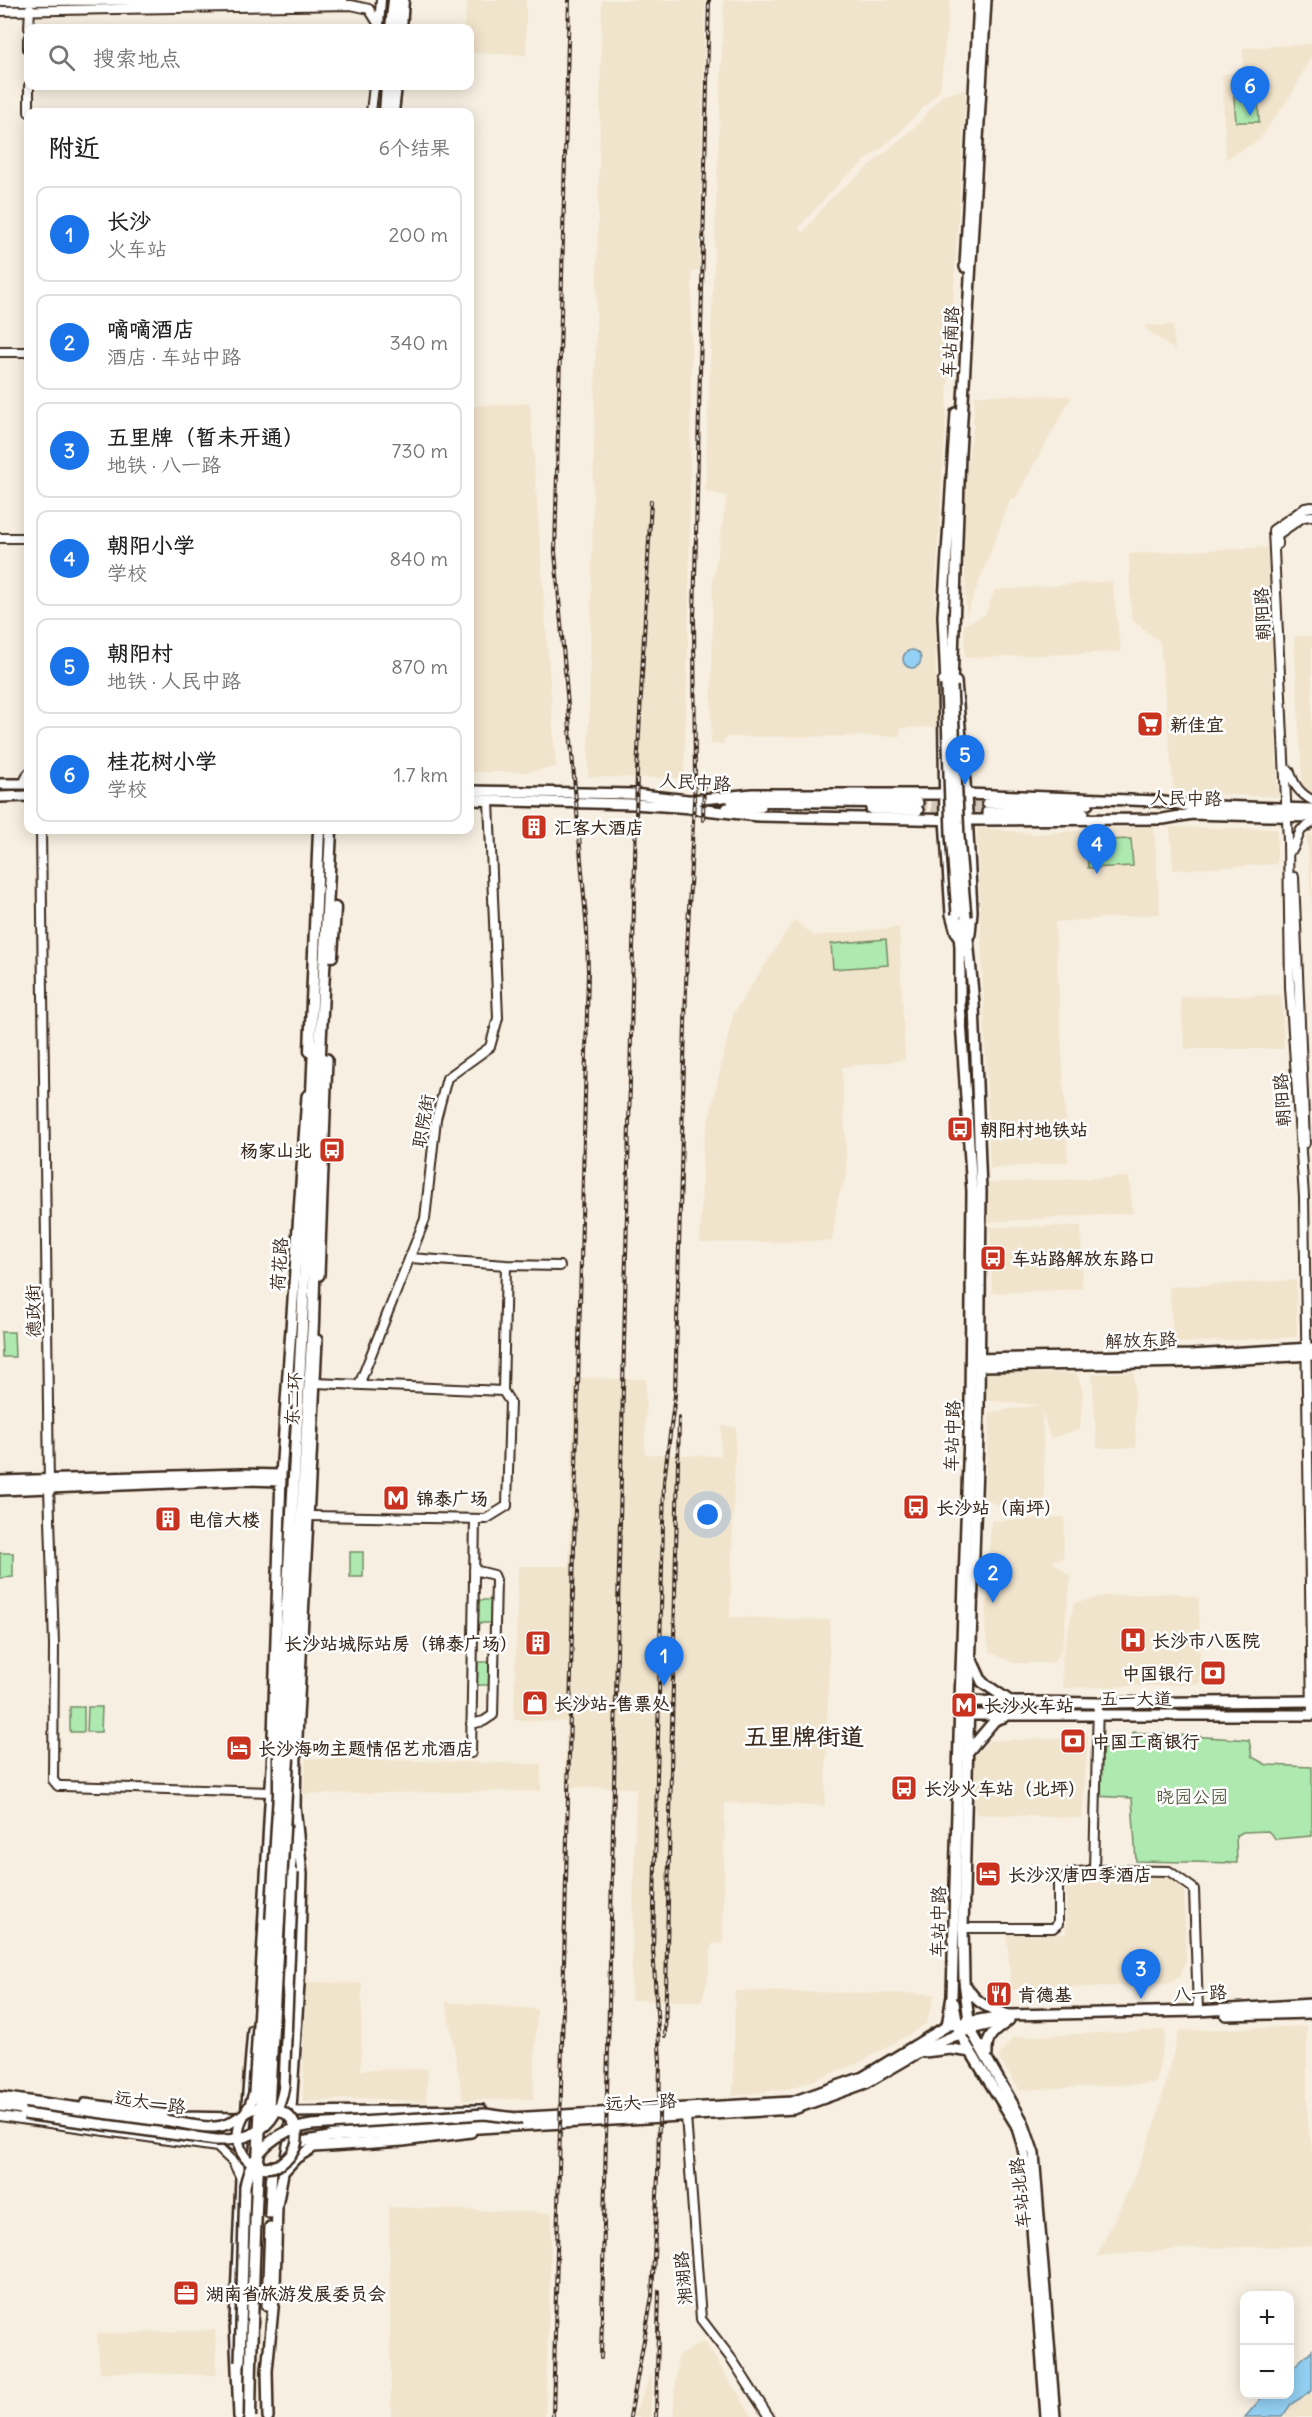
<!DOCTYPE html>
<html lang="zh">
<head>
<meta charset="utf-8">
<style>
	body { margin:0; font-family:Delius,"LXGW WenKai TC",sans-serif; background:#f2f2f2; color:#222 }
	.controls { position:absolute; right:18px; bottom:18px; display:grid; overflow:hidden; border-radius:12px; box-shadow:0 3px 15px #0003 }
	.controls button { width:54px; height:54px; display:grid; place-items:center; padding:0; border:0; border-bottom:2px solid #e0e0e0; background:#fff; color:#222; font:30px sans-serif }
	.you { position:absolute; left:708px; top:1515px; width:21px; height:21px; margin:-15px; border:4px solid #fff; border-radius:50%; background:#1a73e8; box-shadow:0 0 0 9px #1a73e833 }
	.badge { display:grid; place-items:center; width:39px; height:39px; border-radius:50%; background:#1a73e8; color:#fff; font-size:20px; font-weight:700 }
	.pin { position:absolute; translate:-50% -50px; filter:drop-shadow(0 2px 3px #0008) }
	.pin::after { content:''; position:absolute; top:32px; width:21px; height:18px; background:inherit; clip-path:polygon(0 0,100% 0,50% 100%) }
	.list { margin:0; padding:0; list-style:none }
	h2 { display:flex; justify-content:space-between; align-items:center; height:78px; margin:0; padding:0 24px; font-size:26px }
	h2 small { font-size:20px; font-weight:400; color:#767676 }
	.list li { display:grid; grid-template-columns:39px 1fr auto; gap:18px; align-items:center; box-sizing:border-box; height:96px; margin:0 12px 12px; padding:0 12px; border:2px solid #e0e0e0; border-radius:12px }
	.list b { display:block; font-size:22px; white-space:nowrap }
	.list p { margin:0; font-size:20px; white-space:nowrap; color:#767676 }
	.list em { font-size:20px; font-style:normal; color:#767676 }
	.icon { flex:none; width:33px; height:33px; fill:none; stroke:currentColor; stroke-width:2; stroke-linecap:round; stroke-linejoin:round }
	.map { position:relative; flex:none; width:1312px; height:2417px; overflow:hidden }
	.search { position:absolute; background:#fff; box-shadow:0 3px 15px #0003; left:24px; top:24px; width:450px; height:66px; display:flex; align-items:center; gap:15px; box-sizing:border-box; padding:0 21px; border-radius:12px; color:#767676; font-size:22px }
	.panel { position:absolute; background:#fff; box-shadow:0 3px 15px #0003; left:24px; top:108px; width:450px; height:726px; border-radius:12px }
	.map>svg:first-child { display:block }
</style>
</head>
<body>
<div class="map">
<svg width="1312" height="2417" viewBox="0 0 1312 2417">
	<rect width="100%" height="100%" fill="#f7efe1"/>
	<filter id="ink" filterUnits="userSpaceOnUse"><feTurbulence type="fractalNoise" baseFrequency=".0167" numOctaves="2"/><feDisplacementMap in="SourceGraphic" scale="12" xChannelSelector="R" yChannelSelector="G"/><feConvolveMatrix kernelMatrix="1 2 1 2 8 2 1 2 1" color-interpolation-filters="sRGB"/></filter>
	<g filter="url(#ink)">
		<path fill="#f1e4cc" d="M468,0h58v55l-56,-2v-25h-7z
			M602,0h103l-6,269 -7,3 -3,333 -5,173 -96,-1z
			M724,0h226l-10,90 -43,45 -55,45 -43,47 4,6 25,-32 87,-74 28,-32 23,-6 -31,509 1,129 -35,1 -1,8 -173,1 -5,7h-11l2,-164 14,-84 -22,-5z
			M1312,44v10l-19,38 -34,48 -33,19 -4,-84 21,-4v-23z
			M1173,325l2,26 -32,-25z
			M975,395l97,1 -57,103 -4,-1 -45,118 -3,-127 10,-61z
			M530,403l26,364 -30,5h-56v-366z
			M1268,547l10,250 -104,-5 -14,-150 -29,-23 -2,-65z
			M1112,581l9,71 -156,6 -1,-33 21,-10 10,-25z
			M1294,636h18v163h-9z
			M1154,826l6,88 -105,8 13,240 -78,7 -13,-342 57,7z
			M1170,827l107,2v35l-104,6z
			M1312,834v75l-5,-74z
			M794,920l21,16 84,-9 6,133 -63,7 5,108 -9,23 -6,43 -132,2 3,-98 30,-131z
			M1282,995l2,54h-99l-5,-52z
			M1129,1177l4,36 -146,9v-39z
			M1081,1226l1,63 -90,4 -2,-66z
			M1296,1280l1,57 -123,6 -5,-56z
			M988,1372l89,2 6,18 -3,37 -30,9 -8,-29 3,95 -49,1 -12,-7 6,-86 48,-7 -57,-5z
			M1134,1372l2,76h-39l-5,-74z
			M574,1378l72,1 -1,75 75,2 2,-30 14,1 -6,190 100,3 -5,186 -100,-3 -2,140 -11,1 -4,33 -6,24 -71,-1 5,-212 -71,-1 1,-65 -52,-2 4,-154h51z
			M1065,1517l-2,42 -11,2 19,16 -9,72 -9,14h-40l-23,-11 -5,-22 6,-109z
			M1173,1593l26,5 1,86 -137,4 -1,-29 12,-56 31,-7z
			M1088,1737l-6,81 -107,-4 -2,-57 16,-16z
			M306,1758l235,6v27l-237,3z
			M1169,1876l9,4 6,11 2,69 -6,17 -13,7 -156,6 -4,-55 59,-1v-55z
			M305,1982l57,1 -1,87 67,-1 -2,33 -65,-4 -58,4z
			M735,1991l200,3 -9,30 -65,38 -69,26 -59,8z
			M446,2002l91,7 -4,90 -70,1z
			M1307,2026v96l5,26v98l-116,2 -99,8 32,-67 26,-64 24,-94z
			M1166,2030l-10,53 -136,7 -22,-33 15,-20z
			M389,2207l163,6 -7,204h-154z
			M215,2330l2,45 -117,-3 -3,-38z
			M704,2341l49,76h-80l5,-61z
			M652,2374l-2,43h-17z
			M1312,2391v26h-30l9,-13z"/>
		<path fill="#aee9af" stroke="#748a66" stroke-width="1.5" d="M1234,96h24l1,26h-23z
			M1131,839l2,27 -45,2 -2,-27z
			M886,939l2,26 -55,4 -2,-25z
			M1,1332h13l1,25h-13z
			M350,1552h13v25h-13z
			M0,1553h13v24l-13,1z
			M479,1600h12l-1,23h-12z
			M478,1662h11v23h-12z
			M70,1707h14v25h-14z
			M88,1707h14l-1,25h-14z
			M1133,1732l116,8 3,17 15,8 45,2v69l-36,3 -8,-8 -25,1 -7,4 1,27 -101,-2 -4,-63 -37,-2v-48l39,-1z"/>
		<path fill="#93d0f3" stroke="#708e9e" stroke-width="1.5" d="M903 659a9 9 0 1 1 18 0a9 9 0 1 1-18 0Z
			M1312,2350v41l-21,13 -9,13h-37l19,-22 26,-1v-24z"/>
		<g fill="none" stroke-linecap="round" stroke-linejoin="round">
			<path stroke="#d1c8ba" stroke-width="9" stroke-dasharray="9 4.5" stroke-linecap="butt" d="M918,803h69
				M918,810l69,2"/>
			<defs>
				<path id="tertiary" d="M0,1l343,-1
					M0,11l351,-6 18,4 10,16
					M379,25l2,-25
					M29,28l1,-20
					M28,39v10
					M29,86v26
					M371,112l3,-26
					M0,352h28
					M0,538h28
					M1278,544l-1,-9 26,-18 9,-1
					M1289,770c5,15 10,23 23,30
					M23,784l5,-10
					M41,830l8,657 5,158 -1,135 5,6h5l207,6
					M1293,849l8,-19 11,-7
					M1294,877l11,266
					M410,1258l96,7 54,1
					M315,1383l188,8
					M359,1385l66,-166 11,-100 11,-41 43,-31 8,-29 -9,-217
					M309,1516l177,3 21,-13 3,-104 -7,-11 3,-126
					M1312,1715l-8,-518 -14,-210 -2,-146 -15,-311 32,-22 7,-1
					M471,1724l13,-3 9,-6 3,-135 -2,-5 -20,-5
					M471,1753l4,-234
					M1094,1870l4,-167
					M963,1928h90l5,-4v-41l13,-10 23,-3 75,1 25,18 4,122
					M0,2116l217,31 16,15 8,16
					M686,2116l15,203 32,42 36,56"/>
				<path id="secondary" d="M943,682l2,137 6,95 5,18
					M956,682l10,112 6,117 -2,23
					M319,1275l8,-216
					M973,1359l218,-4 121,-7
					M980,1366l211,-4 121,-7
					M0,1481l242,-7 39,1
					M0,1490l246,-10 35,1
					M297,1737l20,-397
					M273,1738l8,-263 26,-379
					M289,1881l5,-49
					M263,1930l10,-180 4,-19
					M1226,2015l86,-2
					M950,2025l58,-10 190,-4 114,-7
					M970,2029l30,-7
					M85,2104l98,13 55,1
					M274,2108l14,-207
					M290,2112l192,-2
					M284,2171l12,-13 18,-11 89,-6 68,-9
					M270,2213l2,-47
					M267,2306l3,-79
					M244,2398l3,-67
					M239,2417l-4,-95 6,-143 12,-149
					M268,2417l-1,-46 8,-84 2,-81 12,-66 10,-156 3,-110 -7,-68 1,-55 -3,-22"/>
				<path id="primary" d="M965,267l14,-267
					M946,685l-3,-69 13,-203
					M952,686l8,-233 26,-453
					M0,784h28
					M470,791l163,3 64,7
					M0,797l28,-1
					M470,800l163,4 59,4
					M692,800l61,-6h213l190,7 31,4
					M732,801l186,2
					M987,803l101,1
					M1182,805l130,4
					M688,808l70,8 209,4 196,-1 29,-5
					M727,808l34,-1
					M871,809l47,1
					M987,812l97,1
					M1188,814l124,3
					M966,917l8,87 7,187 -2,215 -10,295 -6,227 1,53 6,48 53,93 11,32 21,263
					M972,1660l10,22 28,19
					M965,1701l133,2 214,-2
					M963,1715h349
					M967,1753l28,-33 9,-3
					M967,1987c9,17 24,22 41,28
					M954,2003l5,30 57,92 6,19 6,29 18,244
					M924,2052l27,-3 20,3
					M987,2054c-1,-21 8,-22 22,-34
					M0,2097l165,23
					M0,2106l199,27 19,4 20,10
					M332,2128l460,-26 71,-25 84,-51 5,-30 8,-295 10,-297 2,-213 -12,-186v-59l-3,-32
					M296,2143l33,-6 465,-28 72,-26 60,-35 44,-19"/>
				<path id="trunk" d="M391,28l3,-28
					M401,28l2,-28
					M385,112l2,-26
					M393,112l3,-26
					M332,956l3,-48
					M310,1051l9,-221
					M279,1756l23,-430 12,-280
					M288,1758l25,-435 7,-271 11,-222"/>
			</defs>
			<use href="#tertiary" stroke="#3b2a1e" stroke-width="12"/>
			<use href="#secondary" stroke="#3b2a1e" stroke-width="14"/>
			<use href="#primary" stroke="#3b2a1e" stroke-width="14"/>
			<use href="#trunk" stroke="#3b2a1e" stroke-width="15"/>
			<use href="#tertiary" stroke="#fff" stroke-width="8"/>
			<use href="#secondary" stroke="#fff" stroke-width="9"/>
			<use href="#primary" stroke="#fff" stroke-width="9"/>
			<use href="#trunk" stroke="#fff" stroke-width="10"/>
			<defs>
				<path id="rail" d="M703,820l1,-39
					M665,2036l14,-618
					M601,2358l36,-1586 14,-271
					M553,2417l35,-1445 -1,-41 -32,-379 14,-552
					M630,2417l22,-121 6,-120 2,-115 -7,-112 11,-468 11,-86 12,-445 8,-171 -1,-161 15,-618
					M656,2417l3,-126"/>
			</defs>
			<use href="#rail" stroke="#3b2a1e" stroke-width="4"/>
			<use href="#rail" stroke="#fff" stroke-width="1.5" stroke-dasharray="4.5" stroke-linecap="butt"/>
			<defs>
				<path id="secondary-bridge" d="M24,2114l192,26c39,1 62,-15 68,-54l9,-213
					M243,2116l7,-11 4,-12 10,-170
					M240,2362l5,-176c7,-36 32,-56 67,-61l173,-11 38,5"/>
				<path id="primary-bridge" d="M946,685l5,149 6,80
					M952,686l7,152 7,79
					M165,2120c16,3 34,8 50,7 16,-1 23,-11 36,-17 19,-9 43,2 46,23 1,10 -3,19 -9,25 -27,26 -63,-4 -45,-42"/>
				<path id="trunk-bridge" d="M268,2117l20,-359
					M250,2417c3,-208 16,-416 29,-623v-38"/>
			</defs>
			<use href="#secondary-bridge" stroke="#3b2a1e" stroke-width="14" stroke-linecap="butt"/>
			<use href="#primary-bridge" stroke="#3b2a1e" stroke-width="14" stroke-linecap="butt"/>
			<use href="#trunk-bridge" stroke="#3b2a1e" stroke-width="15" stroke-linecap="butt"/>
			<use href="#secondary-bridge" stroke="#fff" stroke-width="9"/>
			<use href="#primary-bridge" stroke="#fff" stroke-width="9"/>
			<use href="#trunk-bridge" stroke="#fff" stroke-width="10"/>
		</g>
	</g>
	<defs>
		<symbol id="supermarket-square" viewBox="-11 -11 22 22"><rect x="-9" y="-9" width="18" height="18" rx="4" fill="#c8321e" stroke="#fff"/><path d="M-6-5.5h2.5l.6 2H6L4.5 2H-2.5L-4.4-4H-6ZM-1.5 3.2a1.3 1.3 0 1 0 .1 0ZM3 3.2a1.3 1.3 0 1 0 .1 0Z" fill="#fff"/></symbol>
		<symbol id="building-square" viewBox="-11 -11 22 22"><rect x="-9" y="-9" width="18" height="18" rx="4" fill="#c8321e" stroke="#fff"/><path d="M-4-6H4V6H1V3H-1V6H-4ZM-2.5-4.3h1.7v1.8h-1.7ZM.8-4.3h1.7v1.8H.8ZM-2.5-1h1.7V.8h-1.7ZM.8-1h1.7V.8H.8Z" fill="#fff"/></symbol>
		<symbol id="bus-square" viewBox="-11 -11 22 22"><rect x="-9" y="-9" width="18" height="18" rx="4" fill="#c8321e" stroke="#fff"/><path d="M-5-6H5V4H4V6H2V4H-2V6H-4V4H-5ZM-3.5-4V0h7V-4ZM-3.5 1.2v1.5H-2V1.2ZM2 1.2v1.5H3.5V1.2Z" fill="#fff"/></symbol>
		<symbol id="metro-square" viewBox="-11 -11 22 22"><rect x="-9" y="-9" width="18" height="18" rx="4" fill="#c8321e" stroke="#fff"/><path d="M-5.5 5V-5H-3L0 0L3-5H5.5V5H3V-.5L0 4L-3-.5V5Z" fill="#fff"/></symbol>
		<symbol id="hospital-square" viewBox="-11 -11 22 22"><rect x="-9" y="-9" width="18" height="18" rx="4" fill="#c8321e" stroke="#fff"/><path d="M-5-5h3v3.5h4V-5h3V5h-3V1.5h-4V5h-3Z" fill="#fff"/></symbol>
		<symbol id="bank-square" viewBox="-11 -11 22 22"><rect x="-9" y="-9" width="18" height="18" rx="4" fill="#c8321e" stroke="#fff"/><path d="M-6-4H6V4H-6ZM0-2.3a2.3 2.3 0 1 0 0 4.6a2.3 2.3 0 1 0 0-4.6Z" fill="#fff"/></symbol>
		<symbol id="shop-square" viewBox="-11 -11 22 22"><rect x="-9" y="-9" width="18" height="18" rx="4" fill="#c8321e" stroke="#fff"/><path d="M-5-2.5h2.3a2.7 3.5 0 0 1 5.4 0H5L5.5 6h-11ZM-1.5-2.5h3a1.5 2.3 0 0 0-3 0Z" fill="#fff"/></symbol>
		<symbol id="hotel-square" viewBox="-11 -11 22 22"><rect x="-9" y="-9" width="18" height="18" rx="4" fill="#c8321e" stroke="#fff"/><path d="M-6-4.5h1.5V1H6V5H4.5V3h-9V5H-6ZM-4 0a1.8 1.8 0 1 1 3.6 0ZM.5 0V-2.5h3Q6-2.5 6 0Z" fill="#fff"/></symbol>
		<symbol id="restaurant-square" viewBox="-11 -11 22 22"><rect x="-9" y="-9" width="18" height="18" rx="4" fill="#c8321e" stroke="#fff"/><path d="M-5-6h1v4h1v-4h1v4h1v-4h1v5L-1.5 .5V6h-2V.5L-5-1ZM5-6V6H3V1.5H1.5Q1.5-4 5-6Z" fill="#fff"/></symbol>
		<symbol id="office-square" viewBox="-11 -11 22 22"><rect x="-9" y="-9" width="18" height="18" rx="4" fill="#c8321e" stroke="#fff"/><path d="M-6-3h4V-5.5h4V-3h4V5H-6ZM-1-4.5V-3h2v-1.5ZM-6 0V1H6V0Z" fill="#fff"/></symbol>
	</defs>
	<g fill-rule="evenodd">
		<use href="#supermarket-square" x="1135" y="709" width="30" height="30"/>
		<use href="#building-square" x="519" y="812" width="30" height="30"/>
		<use href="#bus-square" x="945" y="1114" width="30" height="30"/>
		<use href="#bus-square" x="317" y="1135" width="30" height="30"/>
		<use href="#bus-square" x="978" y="1243" width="30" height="30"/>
		<use href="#metro-square" x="381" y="1483" width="30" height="30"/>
		<use href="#bus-square" x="901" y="1492" width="30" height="30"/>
		<use href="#building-square" x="153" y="1504" width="30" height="30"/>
		<use href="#hospital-square" x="1118" y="1625" width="30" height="30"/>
		<use href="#building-square" x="523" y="1628" width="30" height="30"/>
		<use href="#bank-square" x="1198" y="1658" width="30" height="30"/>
		<use href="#shop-square" x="520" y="1688" width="30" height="30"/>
		<use href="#metro-square" x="949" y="1690" width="30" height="30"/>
		<use href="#bank-square" x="1058" y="1726" width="30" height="30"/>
		<use href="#hotel-square" x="224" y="1733" width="30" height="30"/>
		<use href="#bus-square" x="889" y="1773" width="30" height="30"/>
		<use href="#hotel-square" x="973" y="1859" width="30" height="30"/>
		<use href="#restaurant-square" x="984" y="1979" width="30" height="30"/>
		<use href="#office-square" x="171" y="2278" width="30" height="30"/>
	</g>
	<g text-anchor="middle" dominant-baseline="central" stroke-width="5" stroke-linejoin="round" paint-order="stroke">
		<g font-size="18" fill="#3b2a1e" stroke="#fff">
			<text transform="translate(950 342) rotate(-87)">车站南路</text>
			<text transform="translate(1262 614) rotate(-93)">朝阳路</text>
			<text transform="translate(695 782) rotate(3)">人民中路</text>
			<text transform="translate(1186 798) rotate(1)">人民中路</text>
			<text transform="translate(1282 1100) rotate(-94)">朝阳路</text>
			<text transform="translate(423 1121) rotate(-80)">职院街</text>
			<text transform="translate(279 1264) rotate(-86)">荷花路</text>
			<text transform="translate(33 1311) rotate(-91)">德政街</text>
			<text transform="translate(1141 1340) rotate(-2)">解放东路</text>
			<text transform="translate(293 1399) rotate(-87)">东二环</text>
			<text transform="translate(952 1436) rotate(-88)">车站中路</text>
			<text x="1136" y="1698">五一大道</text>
			<text transform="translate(938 1922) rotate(-89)">车站中路</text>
			<text transform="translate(1200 1993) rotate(-3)">八一路</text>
			<text transform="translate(150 2102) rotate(8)">远大一路</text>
			<text transform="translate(641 2102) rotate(-3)">远大一路</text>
			<text transform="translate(1020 2193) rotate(-96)">车站北路</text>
			<text transform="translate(683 2278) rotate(-95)">湘湖路</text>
		</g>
		<g font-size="18" font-weight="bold" fill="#3b2a1e" stroke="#fff" text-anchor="start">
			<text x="1170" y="724">新佳宜</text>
			<text x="554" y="827">汇客大酒店</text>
			<text x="980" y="1129">朝阳村地铁站</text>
			<text x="312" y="1150" text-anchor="end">杨家山北</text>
			<text x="1012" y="1258">车站路解放东路口</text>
			<text x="416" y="1498">锦泰广场</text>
			<text x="936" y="1507">长沙站（南坪）</text>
			<text x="188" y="1519">电信大楼</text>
			<text x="1152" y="1640">长沙市八医院</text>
			<text x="518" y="1643" text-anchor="end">长沙站城际站房（锦泰广场）</text>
			<text x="1194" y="1673" text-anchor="end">中国银行</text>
			<text x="554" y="1703">长沙站-售票处</text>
			<text x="984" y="1705">长沙火车站</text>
			<text x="1092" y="1741">中国工商银行</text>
			<text x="258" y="1748">长沙海吻主题情侣艺术酒店</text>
			<text x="924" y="1788">长沙火车站（北坪）</text>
			<text x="1008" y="1874">长沙汉唐四季酒店</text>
			<text x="1018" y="1994">肯德基</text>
			<text x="206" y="2293">湖南省旅游发展委员会</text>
		</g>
		<g font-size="18" fill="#585a42" stroke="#fff">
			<text x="1192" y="1796">晓园公园</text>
		</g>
		<g font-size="24" font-weight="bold" fill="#3b2a1e" stroke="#fff">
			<text x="804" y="1736">五里牌街道</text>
		</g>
	</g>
</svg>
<div class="controls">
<button>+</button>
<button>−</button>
</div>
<div class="you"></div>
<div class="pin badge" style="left:664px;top:1686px">1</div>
<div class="pin badge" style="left:993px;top:1603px">2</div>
<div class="pin badge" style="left:1141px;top:1999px">3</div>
<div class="pin badge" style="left:1097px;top:874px">4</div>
<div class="pin badge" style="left:965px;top:785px">5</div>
<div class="pin badge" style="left:1250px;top:116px">6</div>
<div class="search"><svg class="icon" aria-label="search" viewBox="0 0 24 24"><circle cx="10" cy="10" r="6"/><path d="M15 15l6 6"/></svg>搜索地点</div>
<section class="panel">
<h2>附近<small>6个结果</small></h2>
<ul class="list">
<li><span class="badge">1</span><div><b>长沙</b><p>火车站</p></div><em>200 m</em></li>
<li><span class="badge">2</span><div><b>嘀嘀酒店</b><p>酒店 · 车站中路</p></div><em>340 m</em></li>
<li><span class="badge">3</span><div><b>五里牌（暂未开通）</b><p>地铁 · 八一路</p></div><em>730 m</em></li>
<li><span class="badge">4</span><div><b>朝阳小学</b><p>学校</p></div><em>840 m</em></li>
<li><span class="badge">5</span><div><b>朝阳村</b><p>地铁 · 人民中路</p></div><em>870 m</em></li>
<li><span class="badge">6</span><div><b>桂花树小学</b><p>学校</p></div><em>1.7 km</em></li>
</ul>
</section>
</div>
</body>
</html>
